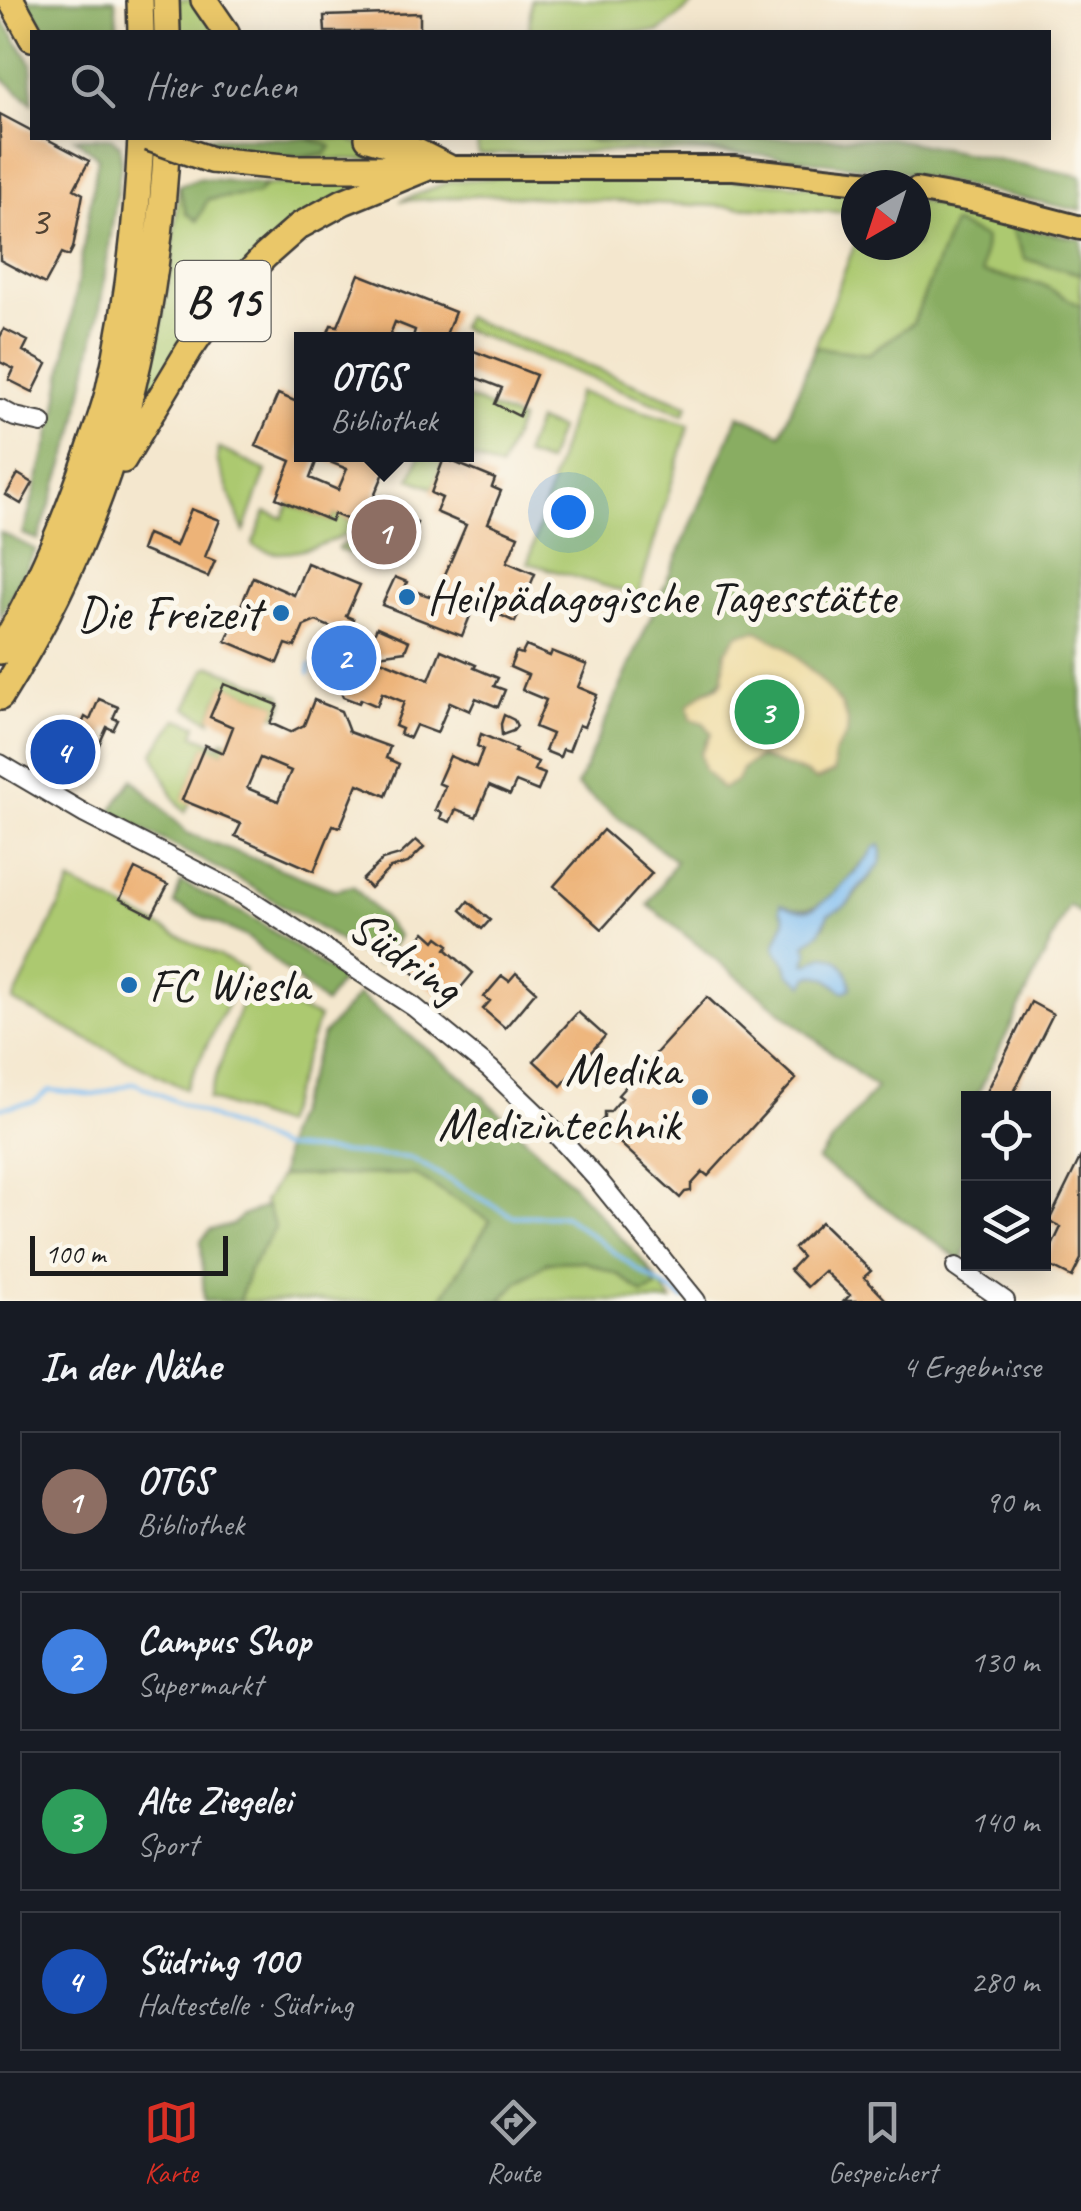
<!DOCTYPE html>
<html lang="de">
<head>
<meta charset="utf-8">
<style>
	body { margin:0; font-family:Caveat,sans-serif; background:#242831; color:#f1f3f6 }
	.controls { position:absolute; right:30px; bottom:30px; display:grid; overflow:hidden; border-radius:0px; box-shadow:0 5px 25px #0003 }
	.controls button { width:90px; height:90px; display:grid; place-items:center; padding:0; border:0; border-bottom:2px solid #363941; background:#171b24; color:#f1f3f6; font:50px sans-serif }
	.compass { position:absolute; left:841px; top:170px; width:90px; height:90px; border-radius:50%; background:#171b24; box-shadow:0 5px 25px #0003; rotate:219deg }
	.scale { position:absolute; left:30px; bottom:25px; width:198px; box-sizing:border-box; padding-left:10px; border:5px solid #1c1c1c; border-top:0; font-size:28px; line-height:35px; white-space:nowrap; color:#1c1c1c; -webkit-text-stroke:8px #fbf7ec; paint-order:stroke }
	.you { position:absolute; left:568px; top:512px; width:35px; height:35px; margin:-25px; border:8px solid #fff; border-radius:50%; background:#1a73e8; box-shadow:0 0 0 15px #1a73e833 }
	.badge { display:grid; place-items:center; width:65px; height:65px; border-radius:50%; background:#d93025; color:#fff; font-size:32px; font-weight:700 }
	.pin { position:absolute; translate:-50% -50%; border:5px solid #fff; box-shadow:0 2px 10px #0006 }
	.popup { position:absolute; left:294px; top:332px; width:180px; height:130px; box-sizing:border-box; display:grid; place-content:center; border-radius:0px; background:#171b24; filter:drop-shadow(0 2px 8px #0005); font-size:32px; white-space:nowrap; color:#9ea1a6 }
	.popup b { font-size:38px; color:#f1f3f6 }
	.popup::after { content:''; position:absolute; left:50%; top:100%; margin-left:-20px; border:20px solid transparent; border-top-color:#171b24 }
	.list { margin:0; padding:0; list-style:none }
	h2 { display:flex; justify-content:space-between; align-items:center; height:130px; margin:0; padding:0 40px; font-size:42px }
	h2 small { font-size:32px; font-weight:400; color:#9ea1a6 }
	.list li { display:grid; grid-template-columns:65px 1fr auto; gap:30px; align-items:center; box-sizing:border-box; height:140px; margin:0 20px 20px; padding:0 20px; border:2px solid #363941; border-radius:0px }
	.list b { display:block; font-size:38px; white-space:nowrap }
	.list p { margin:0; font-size:32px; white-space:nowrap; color:#9ea1a6 }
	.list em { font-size:32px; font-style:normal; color:#9ea1a6 }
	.icon { flex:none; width:55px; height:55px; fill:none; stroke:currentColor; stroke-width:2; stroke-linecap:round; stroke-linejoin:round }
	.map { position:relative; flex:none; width:1081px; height:1301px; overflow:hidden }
	.search { position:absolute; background:#171b24; box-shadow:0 5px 25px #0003; left:30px; right:30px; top:30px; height:110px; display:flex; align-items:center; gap:25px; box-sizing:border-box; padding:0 35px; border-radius:0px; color:#9ea1a6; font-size:38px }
	.sheet { height:770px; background:#171b24 }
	nav { display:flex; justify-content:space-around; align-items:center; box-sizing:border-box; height:140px; border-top:2px solid #363941; background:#171b24; font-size:28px; color:#9ea1a6 }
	nav a { display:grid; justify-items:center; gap:5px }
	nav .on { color:#d93025 }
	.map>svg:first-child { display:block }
</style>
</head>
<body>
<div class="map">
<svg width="1081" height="1301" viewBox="0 0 1081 1301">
	<rect width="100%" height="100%" fill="#fbf7ec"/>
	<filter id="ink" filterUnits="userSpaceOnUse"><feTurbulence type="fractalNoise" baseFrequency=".01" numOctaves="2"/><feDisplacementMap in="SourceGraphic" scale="20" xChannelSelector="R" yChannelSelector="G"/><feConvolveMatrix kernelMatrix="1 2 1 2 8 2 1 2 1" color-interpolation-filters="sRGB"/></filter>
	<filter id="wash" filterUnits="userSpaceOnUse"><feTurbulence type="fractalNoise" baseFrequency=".0048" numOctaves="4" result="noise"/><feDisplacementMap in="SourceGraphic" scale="40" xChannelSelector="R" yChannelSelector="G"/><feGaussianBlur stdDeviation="2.25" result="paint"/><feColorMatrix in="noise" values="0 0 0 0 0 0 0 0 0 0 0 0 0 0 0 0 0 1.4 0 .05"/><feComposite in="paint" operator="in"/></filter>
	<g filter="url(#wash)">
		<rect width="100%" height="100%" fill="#f4e7ce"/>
		<path fill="#acc96f" stroke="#647246" stroke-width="2.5" d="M177,0h20l19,32h-38z
			M531,0h167l-39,32h-130z
			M305,138h41l38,16v6l-104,-2 50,-11z
			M477,138h105l17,4 152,12 -122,-3 -151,3z
			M568,172l166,8 122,9v24l-365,-18 -91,6 51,-20z
			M372,179l-68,38 -153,181 -10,-4 18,-57 13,-75 7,-77 7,28 22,-14 49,-5 9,-9z
			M916,200l41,8 54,18 14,33 56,15v32l-40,-22 -59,-11 -29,-49 -40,99 -45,31 -53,-7 41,-106v4h60z
			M464,317l224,88 -4,9 -224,-86z
			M578,392l111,33 -51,171 -110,-33z
			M467,398l53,22 -20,49 -35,-14z
			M537,421l22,8 -12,34 -23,-8z
			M218,448l48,23 -22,61 -27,-72z
			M420,455h7l16,6 -10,27 -23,-9z
			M289,504l42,17 3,-7 25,10 10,-5c-20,18 -65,35 -92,34 -8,0 -15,-4 -23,-7l-1,-3 13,-31 17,6z
			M378,520l-7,19 15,7 -6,11 -5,-3 -5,6 -32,-11v-2l30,-13z
			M212,666l69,28 3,8 -6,14 -5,-1 4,-10 -53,-21 -14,33 1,4 -25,-13 20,-40z
			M177,719l20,6 -3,10 26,11 3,-6 5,2 -5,11 -18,-7 -22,53 7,4 -5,9 -11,-14 -21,-45z
			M71,882l174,87 -60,120 -172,-88z
			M246,991l73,26 -37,108 -74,-26z
			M414,1174l77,47 -51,80h-201l10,-31 26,-42 -11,-26 16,-26z
			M583,1261l36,14 24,19 13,-7 -9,-21 25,35h-172l17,-18 31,-21z"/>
		<path fill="#89ad62" stroke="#52643f" stroke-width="2.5" fill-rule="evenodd" d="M27,0h88l3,32h-71l-15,-20z
			M0,16l32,48v39l-32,-27z
			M74,138h37l9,7 1,20 -21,144 -26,126 -36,105 -15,-6 33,-121 42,-256z
			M184,138h121l26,8 -5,8 -46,4 -50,-4z
			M582,138h307l192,38v35l-182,-39 -144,-18 -156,-12z
			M200,178l66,7 -9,9 -49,5 -11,22 -11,-8 -7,-28z
			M953,223l32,15 -3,35 59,11 40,22v608l-12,-9 -93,193h-8v17l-6,13 6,6v111l-6,16 -145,-101 59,-72 -228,-183 28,-44 -99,-75 162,-371 42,19 34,-87 54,7 44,-31zM786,647l33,31 28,56 -31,46 -11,-7 -46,-16 -17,12 -37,-26 7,-10 -8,-10 1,-32c23,-8 19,-17 20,-39zM874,848l-2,27c-10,9 -14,17 -22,27 -5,6 -15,8 -22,12l-3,11 -20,19 2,12 -3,6 5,2c25,-15 37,-2 42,24l-8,4c-11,-9 -18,-19 -34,-16l-5,8 -15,-10 -4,-13 -8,-9 -2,-6 10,-25v-16c20,10 44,-2 58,-19 4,-4 6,-10 10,-13 8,-9 16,-14 21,-25z
			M1011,226l70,13v35l-56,-15z
			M0,532l36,18 -36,69z
			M133,779l54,54 148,57 18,-4 46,50 -21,28 -131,-80 -137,-72z
			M181,882l77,39 84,58 -17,25 -78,-67 -73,-33z
			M358,995l107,84 102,100 80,87 9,22 -13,6 -24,-19 -36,-14 -35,1 -31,21 -17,18h-60l50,-80 -76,-47 -134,2 6,-39 37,-102z
			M267,1206l8,22 -26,42 -10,31h-35l-3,-60 9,-11 22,-5 10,-9z"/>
		<path fill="#eeda9e" stroke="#857b5d" stroke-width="2.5" d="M757,631l29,16 33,31 22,26 7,17 -1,13 -13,20v18l-18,8 -11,-7 -46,-16 -17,12 -5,12 -15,8 -18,-19 -4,-17 12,-20 -8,-10 -13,-4 -3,-14 17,-14 13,-4 5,-7 2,-28 13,-18z"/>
		<path fill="#7ebdf2" stroke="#4d6c87" stroke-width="2.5" d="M880,845c8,21 -10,28 -21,42 -6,7 -7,15 -16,20 -5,3 -10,5 -15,7l-8,18 -15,12 3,8 -3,11 4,1c3,-2 13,-8 16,-8 16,-1 25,19 26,32l-7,4c-12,-9 -19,-19 -35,-16l-5,9 -15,-11 -4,-13 -8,-9 -2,-6 10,-25 -1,-6 -4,-6 1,-5c10,4 21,9 31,5 16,-7 55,-46 62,-61z"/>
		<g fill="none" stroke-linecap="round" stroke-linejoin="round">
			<path stroke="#7ebdf2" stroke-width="4" d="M309,673l1,-8
				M0,1108l34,-6 15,-12 46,5 39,-12 148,65 129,10 101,58h53l76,56 43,27"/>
		</g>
		<g id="blocks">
			<path fill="#edb378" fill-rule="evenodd" d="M420,13v19h-95l-1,-16z
				M0,114l32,17v7h13l44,23 -15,28 9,5 -10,54 -4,8 -7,-3 -17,31 -45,-24z
				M359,274l96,38 -11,28h-32l3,-10 -20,-8 -7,18h-63l6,-15 7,1z
				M4,329l24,12 -5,10 24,13 -14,28 -24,-12 5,-11 -14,-7v-25z
				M466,348l70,27 -17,41 -24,-12 7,-16 -36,-14z
				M278,394l24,10v50h90l-25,59 27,9 3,-8 20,9 -8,20 -7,-3 -5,11 -26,-11 3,-10 -40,-16 -3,7 -55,-23 15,-37 -35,-15zM318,457l29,12 -9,21 -28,-12z
				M444,458l51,21 -3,8 9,4 -13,32 30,13 -11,26 28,12 -20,48 -15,-7 2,-3 -26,-11 -14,35 -80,-31 13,-28 12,5 -2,6 30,10 31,-73 -30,-13 6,-14 -11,-5z
				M18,474l15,9 -12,21 -15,-9z
				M191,509l29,11 -15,37 10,4 -7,16 -67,-27 6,-16 29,12z
				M307,563l53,22 -14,31 7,3 -6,15 -31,-13 -12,5 -9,21 -9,-3 -8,19 -52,-22 27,-64 41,18z
				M377,627l32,14 -4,10 -34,5 58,24 12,-30 35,15 -2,3 24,10 -4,8 11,4 -7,17 -22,-9 -6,13 -20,-9 -13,31 -21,-8 -6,13 -10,-4 2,-5 -7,-3 9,-24 -22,-9 -5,13 -16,-7 -2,4 -16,-6 -5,-12 18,-42 12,5z
				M526,646l24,10 2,-5 35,14 -9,22 19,8 -13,32 -5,-2 -10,26 -6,-2 -3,8 -15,-6 7,-17 -17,-7 11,-27 -24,-10 6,-15 -18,-8 6,-15 6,2z
				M224,684l54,21 -8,18 20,9 14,-7 10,-25 27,11 8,21 41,15 -4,11 13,6 -13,32 -28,-12 -18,43 -7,-2 -19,46 -79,-35 6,-12 -59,-24 23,-55 18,8 10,-26 -23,-10zM260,758l31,13 -13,30 -31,-13z
				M99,699l19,8 -5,11 5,2 -5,10 -6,-3 -10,22 -22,-9 10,-23 5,3z
				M504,715l10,5 3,6 -4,5 -11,4 -1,-11z
				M481,734l35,15 -2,3 24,10 -4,8 11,4 -7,17 -22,-9 -6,13 -21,-9 -13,31 -20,-8 -6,13 -10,-4 2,-5 -7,-3 10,-24 -7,-3 12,-27 26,11 7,-18 -6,-3z
				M603,830l49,43 -50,56 -48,-43z
				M416,840l8,7 -16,16 -18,5 -20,20 -8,-8 20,-20 18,-5z
				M135,869l33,16 -16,30 -32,-16z
				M468,901l22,19 -8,9 -21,-19z
				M425,932l10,9 3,-4 11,8 -3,4 27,24 -25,30 -48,-42z
				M516,973l20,18 -31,37 -22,-19 7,-8 -6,-4 18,-21 7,5z
				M707,997l89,82 -88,97 -5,-4 -12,13v6l-6,1 -5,6 -81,-74 5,-6v-6h6l12,-14 -4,-3z
				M1031,1002l22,12 -42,84h-27z
				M578,1012l27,24 -44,50 -27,-25z
				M1081,1156v103l-9,18 -28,-14 17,-36 -12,-6z
				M821,1222l50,49 -7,6 23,24h-43l6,-6 -26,-24 -17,16 -17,-17 12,-13 -8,-9z"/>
		</g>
	</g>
	<g filter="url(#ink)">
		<use href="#blocks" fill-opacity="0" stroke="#3c3a37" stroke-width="2.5"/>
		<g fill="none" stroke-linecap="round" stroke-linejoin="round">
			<defs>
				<path id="minor" d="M0,409l15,8 27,6
					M0,764l85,50 158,81 171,112 76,62 57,55 51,56 98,121
					M956,1267l49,34"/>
				<path id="major" d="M429,168h305l155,17
					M916,190l61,11 104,27"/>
				<path id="highway" d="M11,0l21,38
					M140,0l1,32
					M166,0l1,32
					M204,0l22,32
					M368,138l49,14 30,15
					M211,160l83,8h122
					M123,460l66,-110 36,-52 40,-42 34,-30 44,-24 83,-34
					M0,651c37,-62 65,-129 88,-196 7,-22 16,-44 21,-66 19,-82 28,-167 32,-251
					M0,697c112,-178 156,-351 167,-559"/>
			</defs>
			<use href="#minor" stroke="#3c3a37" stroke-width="22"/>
			<use href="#major" stroke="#3c3a37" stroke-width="28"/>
			<use href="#highway" stroke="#3c3a37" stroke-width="30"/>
			<use href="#minor" stroke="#fff" stroke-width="18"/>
			<use href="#major" stroke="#eac769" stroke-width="22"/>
			<use href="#highway" stroke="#eac769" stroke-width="25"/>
			<defs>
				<path id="highway-bridge" d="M149,138l62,22"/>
			</defs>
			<use href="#highway-bridge" stroke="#3c3a37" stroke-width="30" stroke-linecap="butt"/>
			<use href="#highway-bridge" stroke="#eac769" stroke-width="25"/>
		</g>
	</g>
	<g fill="#1f6fb2" stroke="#fbf7ec" stroke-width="4">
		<circle cx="407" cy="597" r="10"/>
		<circle cx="281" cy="613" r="10"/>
		<circle cx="129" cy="985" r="10"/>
		<circle cx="700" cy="1097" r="10"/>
	</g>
	<g text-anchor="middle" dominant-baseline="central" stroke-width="10" stroke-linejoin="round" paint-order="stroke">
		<g font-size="42" fill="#504233">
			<text x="39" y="221">3</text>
		</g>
		<rect fill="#fbf7ec" stroke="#5f5e5a" stroke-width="2.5" x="175.5" y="261" width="95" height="80" rx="8"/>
		<g font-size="45" font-weight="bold" fill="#1c1c1c">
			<text x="223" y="301">B 15</text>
		</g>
		<g font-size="48" fill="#1c1c1c" stroke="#fbf7ec" text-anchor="start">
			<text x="427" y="597">Heilpädagogische Tagesstätte</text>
			<text x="261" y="613" text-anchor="end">Die Freizeit</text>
			<text x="149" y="985">FC Wiesla</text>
			<text x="680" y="1069" text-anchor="end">Medika<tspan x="680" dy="55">Medizintechnik</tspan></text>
		</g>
		<g font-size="48" fill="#1c1c1c" stroke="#fbf7ec">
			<text transform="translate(406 956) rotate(35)">Südring</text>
		</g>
	</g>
</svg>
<div class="controls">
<button><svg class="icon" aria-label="locate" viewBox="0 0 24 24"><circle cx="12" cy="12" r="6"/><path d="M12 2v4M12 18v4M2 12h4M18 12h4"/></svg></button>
<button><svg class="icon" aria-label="layers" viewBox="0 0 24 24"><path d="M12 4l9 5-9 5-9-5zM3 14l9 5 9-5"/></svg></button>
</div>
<svg class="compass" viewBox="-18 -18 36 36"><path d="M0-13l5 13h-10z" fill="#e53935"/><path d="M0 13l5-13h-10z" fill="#9ea1a6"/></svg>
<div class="scale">100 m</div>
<div class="you"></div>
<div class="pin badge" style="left:384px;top:532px;background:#8d6e63">1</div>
<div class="popup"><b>OTGS</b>Bibliothek</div>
<div class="pin badge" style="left:344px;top:658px;background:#3f7fe0">2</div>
<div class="pin badge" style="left:767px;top:712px;background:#2e9e5b">3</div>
<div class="pin badge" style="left:63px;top:752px;background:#1a4fb4">4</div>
<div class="search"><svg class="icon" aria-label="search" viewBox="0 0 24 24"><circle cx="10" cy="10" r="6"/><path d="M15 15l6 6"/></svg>Hier suchen</div>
</div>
<section class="sheet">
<h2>In der Nähe<small>4 Ergebnisse</small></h2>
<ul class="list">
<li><span class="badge" style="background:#8d6e63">1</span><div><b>OTGS</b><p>Bibliothek</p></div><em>90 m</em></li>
<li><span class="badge" style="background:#3f7fe0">2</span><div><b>Campus Shop</b><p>Supermarkt</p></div><em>130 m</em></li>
<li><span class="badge" style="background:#2e9e5b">3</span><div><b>Alte Ziegelei</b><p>Sport</p></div><em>140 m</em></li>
<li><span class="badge" style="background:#1a4fb4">4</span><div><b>Südring 100</b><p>Haltestelle · Südring</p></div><em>280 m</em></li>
</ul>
</section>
<nav>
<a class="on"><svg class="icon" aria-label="map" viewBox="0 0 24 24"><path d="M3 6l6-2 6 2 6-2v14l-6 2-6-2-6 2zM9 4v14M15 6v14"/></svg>Karte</a>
<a><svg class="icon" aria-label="directions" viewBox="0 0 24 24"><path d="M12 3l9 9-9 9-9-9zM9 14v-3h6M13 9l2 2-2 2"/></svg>Route</a>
<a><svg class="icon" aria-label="saved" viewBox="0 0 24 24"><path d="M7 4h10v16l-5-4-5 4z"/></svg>Gespeichert</a>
</nav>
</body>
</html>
